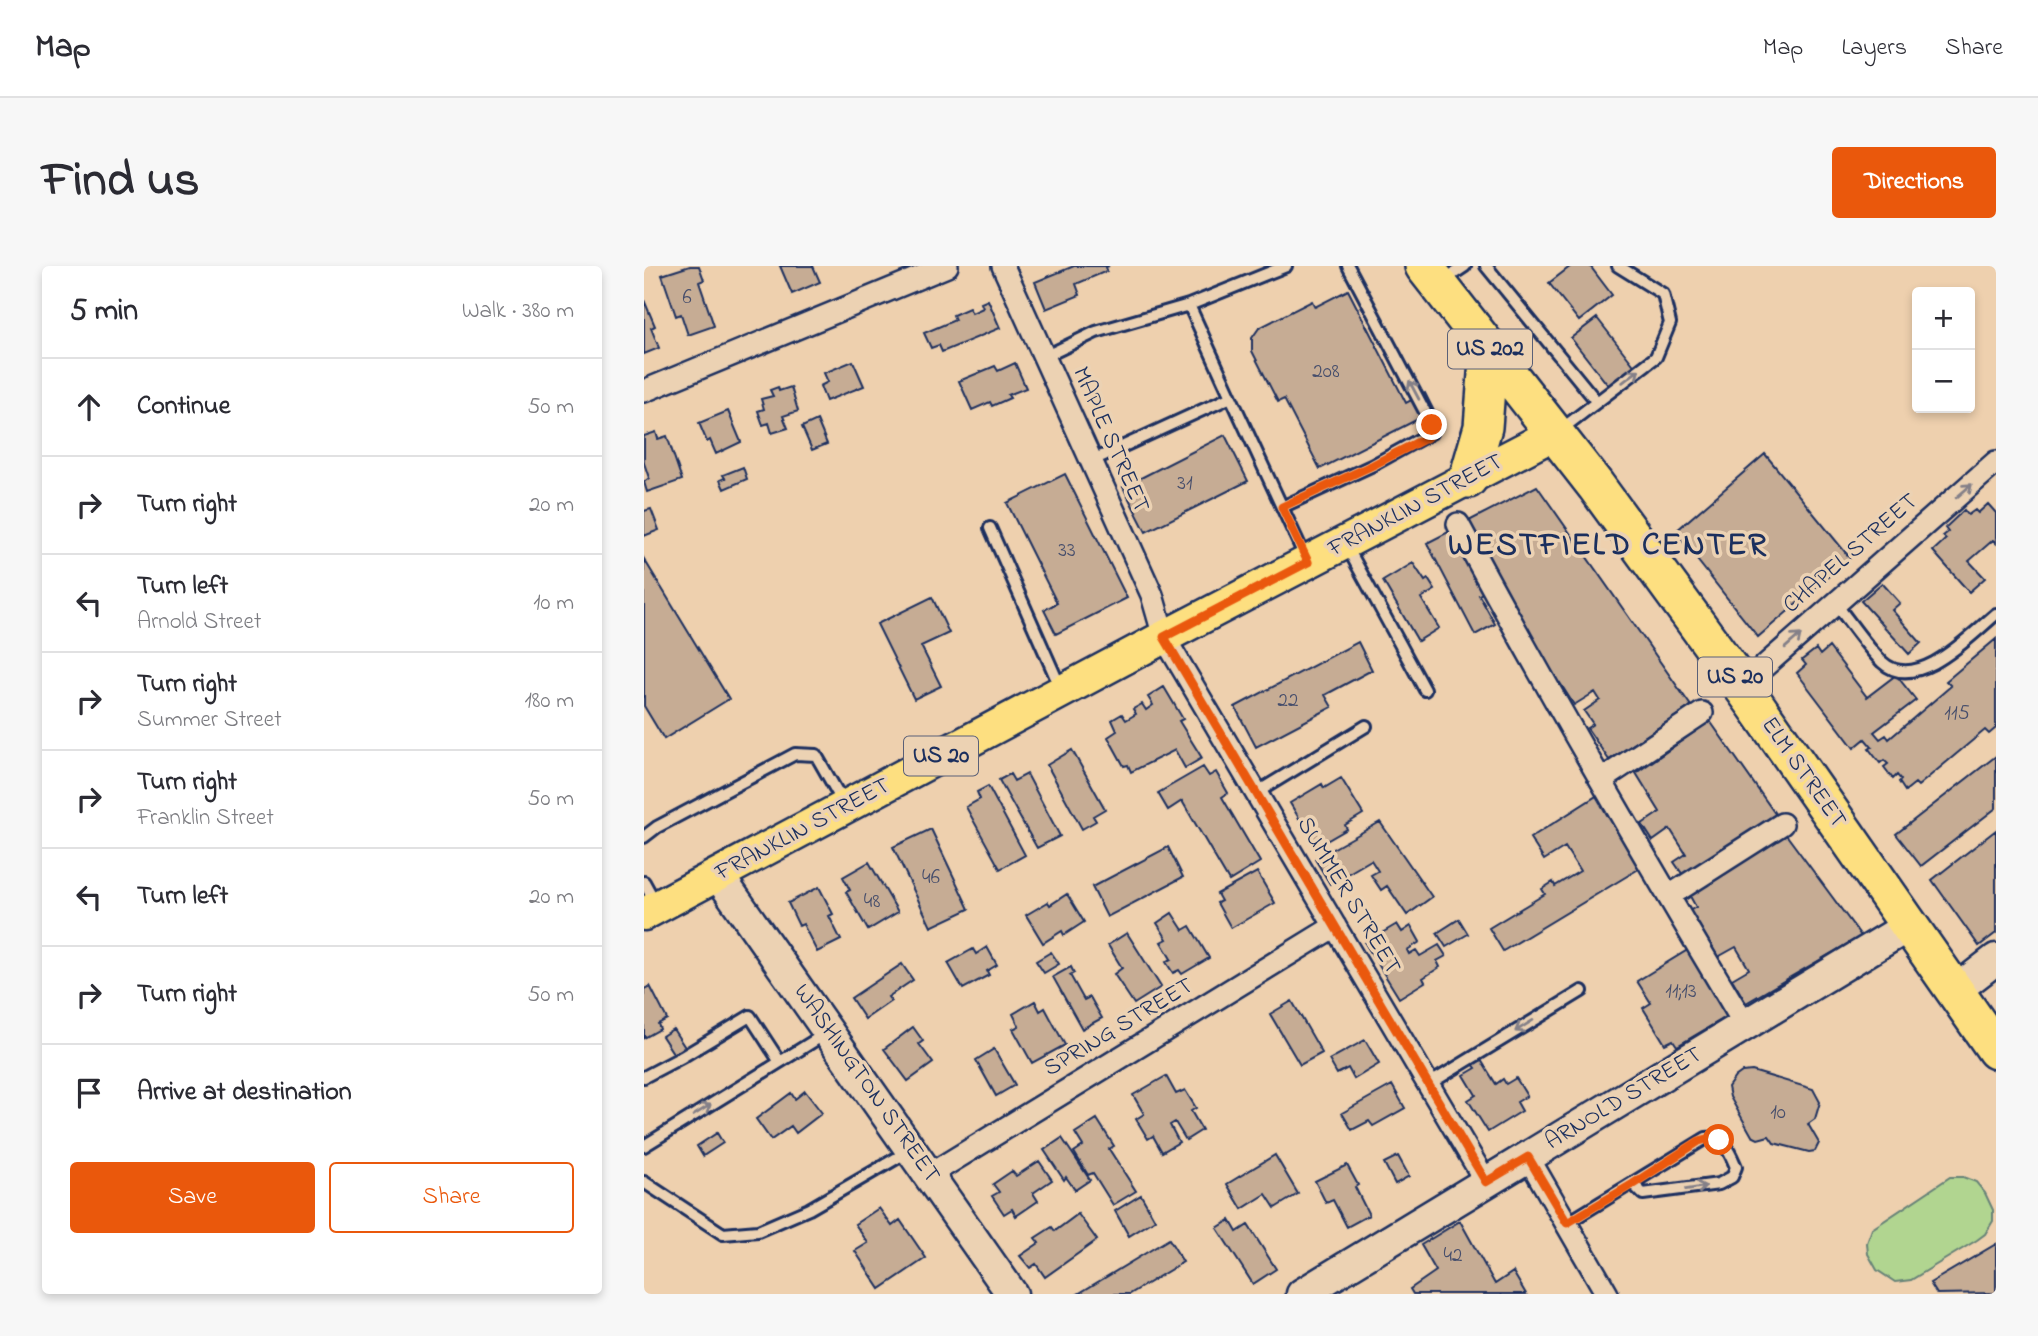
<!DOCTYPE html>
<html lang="en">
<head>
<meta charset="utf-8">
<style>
	body { margin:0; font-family:"Indie Flower",sans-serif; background:#f7f7f7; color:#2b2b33 }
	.controls { position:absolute; right:21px; top:21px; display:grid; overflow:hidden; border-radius:7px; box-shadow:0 4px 10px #0003 }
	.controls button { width:63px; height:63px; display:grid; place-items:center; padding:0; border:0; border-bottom:2px solid #e1e1e2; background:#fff; color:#2b2b33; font:35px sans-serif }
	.stop { position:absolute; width:21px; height:21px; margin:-16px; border:5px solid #ea580c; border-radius:50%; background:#fff }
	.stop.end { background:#ea580c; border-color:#fff; box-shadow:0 2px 7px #0008 }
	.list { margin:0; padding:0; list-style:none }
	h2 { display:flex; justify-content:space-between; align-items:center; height:91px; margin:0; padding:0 28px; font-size:30px }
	h2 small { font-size:23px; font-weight:400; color:#7c7c81 }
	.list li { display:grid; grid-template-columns:46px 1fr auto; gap:21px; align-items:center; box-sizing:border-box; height:98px; padding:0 28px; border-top:2px solid #e1e1e2 }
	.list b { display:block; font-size:26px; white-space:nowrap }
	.list p { margin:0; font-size:23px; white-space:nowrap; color:#7c7c81 }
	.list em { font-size:23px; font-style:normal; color:#7c7c81 }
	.actions { display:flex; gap:14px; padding:21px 28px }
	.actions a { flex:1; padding:16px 0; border:2px solid #ea580c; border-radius:7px; text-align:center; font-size:24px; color:#ea580c }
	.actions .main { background:#ea580c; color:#fff }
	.icon { flex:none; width:38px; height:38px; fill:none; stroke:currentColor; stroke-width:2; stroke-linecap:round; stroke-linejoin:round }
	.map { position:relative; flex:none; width:1352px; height:1028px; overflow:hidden; border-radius:7px }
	header { display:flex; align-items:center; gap:42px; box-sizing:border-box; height:98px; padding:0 35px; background:#fff; border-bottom:2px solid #e1e1e2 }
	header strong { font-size:33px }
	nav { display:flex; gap:38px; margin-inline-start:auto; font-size:24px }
	.intro { display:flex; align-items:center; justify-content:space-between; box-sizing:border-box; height:168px; padding:0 42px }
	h1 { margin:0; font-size:49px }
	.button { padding:18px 32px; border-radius:7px; background:#ea580c; color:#fff; font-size:24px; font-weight:700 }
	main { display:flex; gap:42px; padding:0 42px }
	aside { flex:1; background:#fff; border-radius:7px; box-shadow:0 4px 10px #0003 }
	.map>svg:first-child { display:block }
</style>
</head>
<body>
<header>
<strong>Map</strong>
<nav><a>Map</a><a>Layers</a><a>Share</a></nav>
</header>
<div class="intro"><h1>Find us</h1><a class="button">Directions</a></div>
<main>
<aside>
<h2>5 min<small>Walk · 380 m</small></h2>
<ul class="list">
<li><svg class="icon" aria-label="ahead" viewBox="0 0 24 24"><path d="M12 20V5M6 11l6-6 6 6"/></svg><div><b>Continue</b></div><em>50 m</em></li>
<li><svg class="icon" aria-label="right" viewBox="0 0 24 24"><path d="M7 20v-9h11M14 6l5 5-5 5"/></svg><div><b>Turn right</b></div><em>20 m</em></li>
<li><svg class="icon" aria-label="left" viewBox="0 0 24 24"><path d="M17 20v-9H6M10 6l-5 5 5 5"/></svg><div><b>Turn left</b><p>Arnold Street</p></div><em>10 m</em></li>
<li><svg class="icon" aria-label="right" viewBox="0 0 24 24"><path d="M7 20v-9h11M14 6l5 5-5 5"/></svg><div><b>Turn right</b><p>Summer Street</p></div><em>180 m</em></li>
<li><svg class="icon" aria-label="right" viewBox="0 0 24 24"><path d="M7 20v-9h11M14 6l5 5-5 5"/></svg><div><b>Turn right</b><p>Franklin Street</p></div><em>50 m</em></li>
<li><svg class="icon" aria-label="left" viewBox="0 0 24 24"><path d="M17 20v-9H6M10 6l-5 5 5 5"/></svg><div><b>Turn left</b></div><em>20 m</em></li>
<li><svg class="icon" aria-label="right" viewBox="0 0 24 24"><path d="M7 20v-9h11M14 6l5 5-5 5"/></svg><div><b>Turn right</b></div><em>50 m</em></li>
<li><svg class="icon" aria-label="arrive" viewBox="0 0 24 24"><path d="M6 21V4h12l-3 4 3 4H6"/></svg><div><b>Arrive at destination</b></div></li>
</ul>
<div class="actions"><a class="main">Save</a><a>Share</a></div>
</aside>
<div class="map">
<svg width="1352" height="1028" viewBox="0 0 1352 1028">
	<rect width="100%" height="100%" fill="#eed0ae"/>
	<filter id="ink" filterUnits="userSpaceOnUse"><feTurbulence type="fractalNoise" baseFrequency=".0143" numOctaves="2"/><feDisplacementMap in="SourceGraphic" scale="14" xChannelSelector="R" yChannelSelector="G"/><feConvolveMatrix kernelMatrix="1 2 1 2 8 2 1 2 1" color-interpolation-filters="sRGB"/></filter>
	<g filter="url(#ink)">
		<path fill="#b1d590" stroke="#668277" stroke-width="2" d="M1306,911h13l13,5 9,11 8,17v11l-8,13 -8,6 -66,40 -16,2 -18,-12 -9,-16 -1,-11 5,-14z"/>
		<path fill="#c6ac94" stroke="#1b2f5e" stroke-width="2" d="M46,0h9l5,14 -5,2 15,44 -26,9 -7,-21 -5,2 -14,-41z
			M136,0h33l7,16 -28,12z
			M430,0h35l-3,1 1,4 -31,13 4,11 -34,14 -11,-27z
			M927,0h19l22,29 -33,26 -30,-38z
			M704,24l58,113 19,-10 9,18 -114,58 -36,-70 -6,3 -26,-51v-13l7,-10 53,-27 3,6z
			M0,34l11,26 -4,2 8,20 -15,6z
			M344,34l12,28 -58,24 -3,-7 -8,3 -7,-15 31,-13 -2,-5 16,-7 3,5 11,-5 -2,-5z
			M953,52l39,50 -25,21 -40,-51z
			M209,95l11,25 -38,15 -6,-15 8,-4 -4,-9z
			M371,97l11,25 -18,7 2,3 -18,8 -2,-4 -18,8 -13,-29 36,-15 3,5z
			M134,121l1,4 12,-4 7,24 -15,5 5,12 -16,5 -3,-10 -6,2 -5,-14 6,-2 -3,-10 12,-3 -3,-6z
			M84,145l13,31 -25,12 -6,-14 -3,2 -8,-19z
			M173,154l10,24 -15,6 -10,-23z
			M12,166l2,7 9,-3 15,44 -35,12 -3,-10 5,-4 -5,-15v-27z
			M581,169l23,46 -102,51 -23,-45z
			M1121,188l85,104 -92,79 -83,-105z
			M99,201l4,12 -23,10 -4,-9 5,-2 -2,-3z
			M421,208l62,124 -71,36 -12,-24 13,-7 -50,-100z
			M893,220l154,220 -82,54 -22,-32 6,-4 -9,-13 16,-11 -5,-8 -21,13 -14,-22 -3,2 -94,-161z
			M1344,238l8,9v30l-3,-3 -24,21 16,17 -16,14 -36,-41 13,-12 -3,-3 5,-4 -3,-4 19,-18 4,5 7,-5 3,3z
			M7,243l8,21 -15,6v-25z
			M812,262l32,62 -9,5 16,29 -20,11 -48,-92z
			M0,293l85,140 -65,40 -20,-33z
			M769,297l12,18 3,-2 7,11 -14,8 18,30 -21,13 -35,-60z
			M1238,317l18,20 -8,7 29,33 -12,11 -48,-53z
			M288,331l17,36 -28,13 20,40 -27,13 -37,-75z
			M1352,373v89l-7,6 -4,-4 -67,56 -3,-3 -10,8 -6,-9 2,-2 -4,-5 -4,4 -9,-12 4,-3 -4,-4 -4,3 -11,-14 3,-2 -7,-8 -11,9 -57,-75 9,-8 -4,-5 14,-11 4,6 9,-8 38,50 29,-22 20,25 -42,32 6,7 6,-4 3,4 62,-53 -5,-5z
			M714,376l14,28 -47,25 7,12 -76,40 -21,-40z
			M520,421l19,32 -4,2 23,37 -17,10 -10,-18 -44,22 -3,-7 -4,1 -16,-29 9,-6 -5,-11 10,-6 4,6 10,-6 -3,-5 9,-5 4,6 7,-5 -5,-8z
			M1066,455l68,97 -93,60 -11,-16 12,-8 -16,-25 -17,12 -11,-17 18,-12 -24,-39z
			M428,484l33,59 -12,7 3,5 -14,8 -35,-64z
			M1352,490v52l-75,58 -25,-32z
			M559,501l6,9 7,-4 12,21 -6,4 38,65 -31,19 -47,-80 -14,9 -10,-17z
			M366,508l4,7 13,-7 33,62 -23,12 -38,-68z
			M697,512l22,36 -18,11 2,4 -31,18 -26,-44 32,-19 2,4z
			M344,520l37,69 -25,14 -34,-62 14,-8 -3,-7z
			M954,529l44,72 -139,84 -14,-23 56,-34 -3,-5 11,-7 2,4 25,-15 -15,-24 -21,13 -14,-22z
			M736,556l52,75 -25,18 -20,-29 -6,4 -10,-15 7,-4 -7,-11 -41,24 -15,-25z
			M287,563l38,80 -38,18 -38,-80z
			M1138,563l79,107 -115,67 -14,-24 17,-10 -13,-22 -18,10 -19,-32 -3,2 -9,-15 9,-5 -11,-20z
			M1352,564v103l-17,13 -47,-66z
			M524,581l15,30 -76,40 -15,-30z
			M225,596l29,50 -30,18 -22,-38 4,-2 -7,-13z
			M613,606l18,31 -44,25 -14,-25 4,-2 -4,-7z
			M175,621l14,27 -4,2 12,24 -24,12 -14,-28 -4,2 -11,-23z
			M423,628l17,28 -20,13 -2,-4 -19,12 -17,-28 22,-13 2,3z
			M528,647l11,17 7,-4 19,32 -27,16 -3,-4 -6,3 -7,-11 5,-3 -10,-17 6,-3 -10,-16z
			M815,653l9,15 -22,13 -9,-14z
			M753,658l5,8 9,-6 9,16 -13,8 2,4 7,-4 4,6 19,-11 7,11 -9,5 3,6 -17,11 2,4 -26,16 -34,-55z
			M483,667l34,54 -27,17 -20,-30 8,-6 -14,-23z
			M343,681l10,18 -10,6 2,4 -26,14 -15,-26 25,-14 3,5z
			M1047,682l40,66 -54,32 -4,-6 -8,4 -22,-36 8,-5 -14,-22z
			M407,686l8,12 -15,9 -8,-12z
			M258,698l11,16 -25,17 3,4 -26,18 -14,-21z
			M427,701l3,6 -4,2 14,25 6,-3 12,21 -20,11 -29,-52z
			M6,720l17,33 -9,5 2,5 -16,9v-49z
			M391,735l5,10 5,-3 20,37 -33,18 -19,-34 6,-3 -6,-12z
			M648,735l30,52 -22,12 -30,-51z
			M269,761l10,14 -4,3 14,19 -25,18 -24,-32z
			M29,763l13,20 -11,7 -13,-20z
			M721,774l14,24 -25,15 -6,-11 -11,6 -8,-14z
			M350,783l21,36 -19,11 -20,-36z
			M837,794l15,24 7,-5 3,5 10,-6 11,18 -10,6 5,9 -34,21 -20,-32 8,-5 -12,-20 12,-7 -3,-4z
			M1108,805l61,18 7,13 -5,17 -7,5 11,19 -4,8 -6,1 -35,-9 -5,-7 -11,3 -6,-3 -22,-39 -2,-10 7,-10 7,-5z
			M522,810l10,18 9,-4 11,18 -5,3 11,19 -16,10 -11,-18 -5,3 9,17 -17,10 -9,-16 -5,3 -12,-20 8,-5 -11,-19z
			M748,819l13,23 -32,18 -4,-5 -17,9 -10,-17z
			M161,825l17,22 -26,20 -5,-7 -20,14 -15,-21 35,-26 4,6z
			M453,853l17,27 -5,3 27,42 -23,14 -20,-32 -5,2 -14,-23 9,-6 -8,-13z
			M73,867l6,10 -20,13 -6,-10z
			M418,872l28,42 -15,10 -9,-13 -2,3 -20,-30z
			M631,889l23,39 -23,14 -9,-14 -24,15 -15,-25z
			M754,890l11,20 -14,8 -11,-21z
			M395,895l13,19 -19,13 5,8 -22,15 -4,-7 -8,5 -12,-18 7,-4 -6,-8 19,-13 4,5z
			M703,899l11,20 -3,2 14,28 -22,12 -14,-27 -7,3 -11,-22z
			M497,929l14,25 -26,16 -14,-25z
			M235,942l13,18 8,-6 26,38 -46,31 -25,-38 13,-8 -13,-19z
			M434,948l19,26 -52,37 -9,-13 -6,4 -10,-12 19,-13 -4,-5 17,-11 3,4z
			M586,954l7,12 11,-7 28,44 -23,15 -36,-56z
			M816,955l35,63 18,-12 13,22h-113l-3,-5 26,-18 -15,-26z
			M525,973l14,23 -53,32h-52z
			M1352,978v49l-59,1 -7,-11z"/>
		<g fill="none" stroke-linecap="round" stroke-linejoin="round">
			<defs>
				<path id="lane" d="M842,0l111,136
					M797,16l24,-16
					M400,91l52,-25 93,-27
					M587,131l75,162
					M915,165l97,-74 14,-34 -7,-29 -45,-28
					M446,193l12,-3 129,-59 -42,-92 97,-39
					M638,241l91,-42 58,-32 1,-8 -84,-159
					M346,262l71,161
					M702,279l79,145
					M1191,337c15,19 30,42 47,59 34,32 89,-27 114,-48
					M612,527l110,-67
					M0,571l13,-10 138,-73 21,1 28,49
					M0,616l12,22
					M136,796l45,-28
					M0,811l38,-20 68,-41 30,46 -136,84
					M785,818l153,-93
					M0,916l79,52 35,-3 51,-22 100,-58
					M923,957l139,-85c18,-2 24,15 30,29l-4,10 -13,7 -76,10 -10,-10"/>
				<path id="street" d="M359,0l149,329 12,42 322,545
					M0,125l303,-125
					M814,258c91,170 188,336 287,501
					M1098,420l254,-224
					M957,514l101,-67
					M1025,630l113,-72
					M884,891l79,137
					M285,909l406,-249"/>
				<path id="secondary" d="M74,609l294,419
					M1312,724l40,-31
					M658,1028l608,-369"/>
				<path id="primary" d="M0,648l520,-277 393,-205"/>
				<path id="highway" d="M780,0l172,220 159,218 241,346
					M824,213l15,-52 6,-79"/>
			</defs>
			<use href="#lane" stroke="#1b2f5e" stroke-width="16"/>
			<use href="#street" stroke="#1b2f5e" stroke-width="26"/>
			<use href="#secondary" stroke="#1b2f5e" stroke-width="35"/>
			<use href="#primary" stroke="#1b2f5e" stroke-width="37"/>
			<use href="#highway" stroke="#1b2f5e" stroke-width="42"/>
			<use href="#lane" stroke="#ecd2b3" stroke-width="10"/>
			<use href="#street" stroke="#ecd2b3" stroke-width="21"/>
			<use href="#secondary" stroke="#ecd2b3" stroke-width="30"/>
			<use href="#primary" stroke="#fddf80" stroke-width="32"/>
			<use href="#highway" stroke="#fddf80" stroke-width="37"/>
		</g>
		<defs><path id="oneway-shaft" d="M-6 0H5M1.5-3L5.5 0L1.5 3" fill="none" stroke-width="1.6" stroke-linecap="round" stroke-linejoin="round" transform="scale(1.75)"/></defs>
		<g stroke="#848088">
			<use href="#oneway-shaft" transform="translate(987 110) rotate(-37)"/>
			<use href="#oneway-shaft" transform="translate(770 124) rotate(-118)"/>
			<use href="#oneway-shaft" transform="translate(1320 225) rotate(-41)"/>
			<use href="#oneway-shaft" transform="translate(1149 375) rotate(-41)"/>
			<use href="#oneway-shaft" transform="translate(880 760) rotate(148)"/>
			<use href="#oneway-shaft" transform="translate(58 844) rotate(-32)"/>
			<use href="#oneway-shaft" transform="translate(1052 922) rotate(-9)"/>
		</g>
	</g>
	<g fill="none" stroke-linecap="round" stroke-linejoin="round" filter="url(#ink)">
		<path stroke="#ea580c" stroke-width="9" d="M788,159l-1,8 -5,5 -53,27 -91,42 26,55 -144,75 322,545 42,-25 39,66 66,-39 66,-43 16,-4 4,3"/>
	</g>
	<g text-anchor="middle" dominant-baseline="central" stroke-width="7" stroke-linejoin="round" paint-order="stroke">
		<g font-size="21" fill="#464e6c">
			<text x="43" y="32">6</text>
			<text x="682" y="106">208</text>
			<text x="541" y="218">31</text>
			<text x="423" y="285">33</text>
			<text x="644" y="435">22</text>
			<text x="1313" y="448">115</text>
			<text x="287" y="612">46</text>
			<text x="228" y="636">48</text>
			<text x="1037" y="726">11;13</text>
			<text x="1134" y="847">10</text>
			<text x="809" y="990">42</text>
		</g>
		<g fill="#ecd2b3" stroke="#5a6078" stroke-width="2">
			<rect x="804" y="63.5" width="84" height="39" rx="5"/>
			<rect x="1054" y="391.5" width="74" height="39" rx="5"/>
			<rect x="260" y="470.5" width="74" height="39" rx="5"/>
		</g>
		<g font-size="23" font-weight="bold" fill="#1b2f5e">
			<text x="846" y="83">US 202</text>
			<text x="1091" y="411">US 20</text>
			<text x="297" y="490">US 20</text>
		</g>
		<g font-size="24" fill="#1b2f5e" stroke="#ecd2b3">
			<text transform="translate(466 174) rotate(66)">MAPLE STREET</text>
			<text transform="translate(772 240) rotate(-28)">FRANKLIN STREET</text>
			<text transform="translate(1207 288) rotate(-41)">CHAPEL STREET</text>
			<text transform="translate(1159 507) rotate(55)">ELM STREET</text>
			<text transform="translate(159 564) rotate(-28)">FRANKLIN STREET</text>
			<text transform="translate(704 630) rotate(59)">SUMMER STREET</text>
			<text transform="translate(475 762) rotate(-31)">SPRING STREET</text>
			<text transform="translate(222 818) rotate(55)">WASHINGTON STREET</text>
			<text transform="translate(980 833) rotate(-31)">ARNOLD STREET</text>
		</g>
		<g font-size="32" font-weight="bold" letter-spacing="2" fill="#1b2f5e" stroke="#ecd2b3">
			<text x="964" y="280">WESTFIELD CENTER</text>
		</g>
	</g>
</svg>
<div class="controls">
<button>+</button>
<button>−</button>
</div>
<div class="stop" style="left:1075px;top:874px"></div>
<div class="stop end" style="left:788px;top:159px"></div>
</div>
</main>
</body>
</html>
